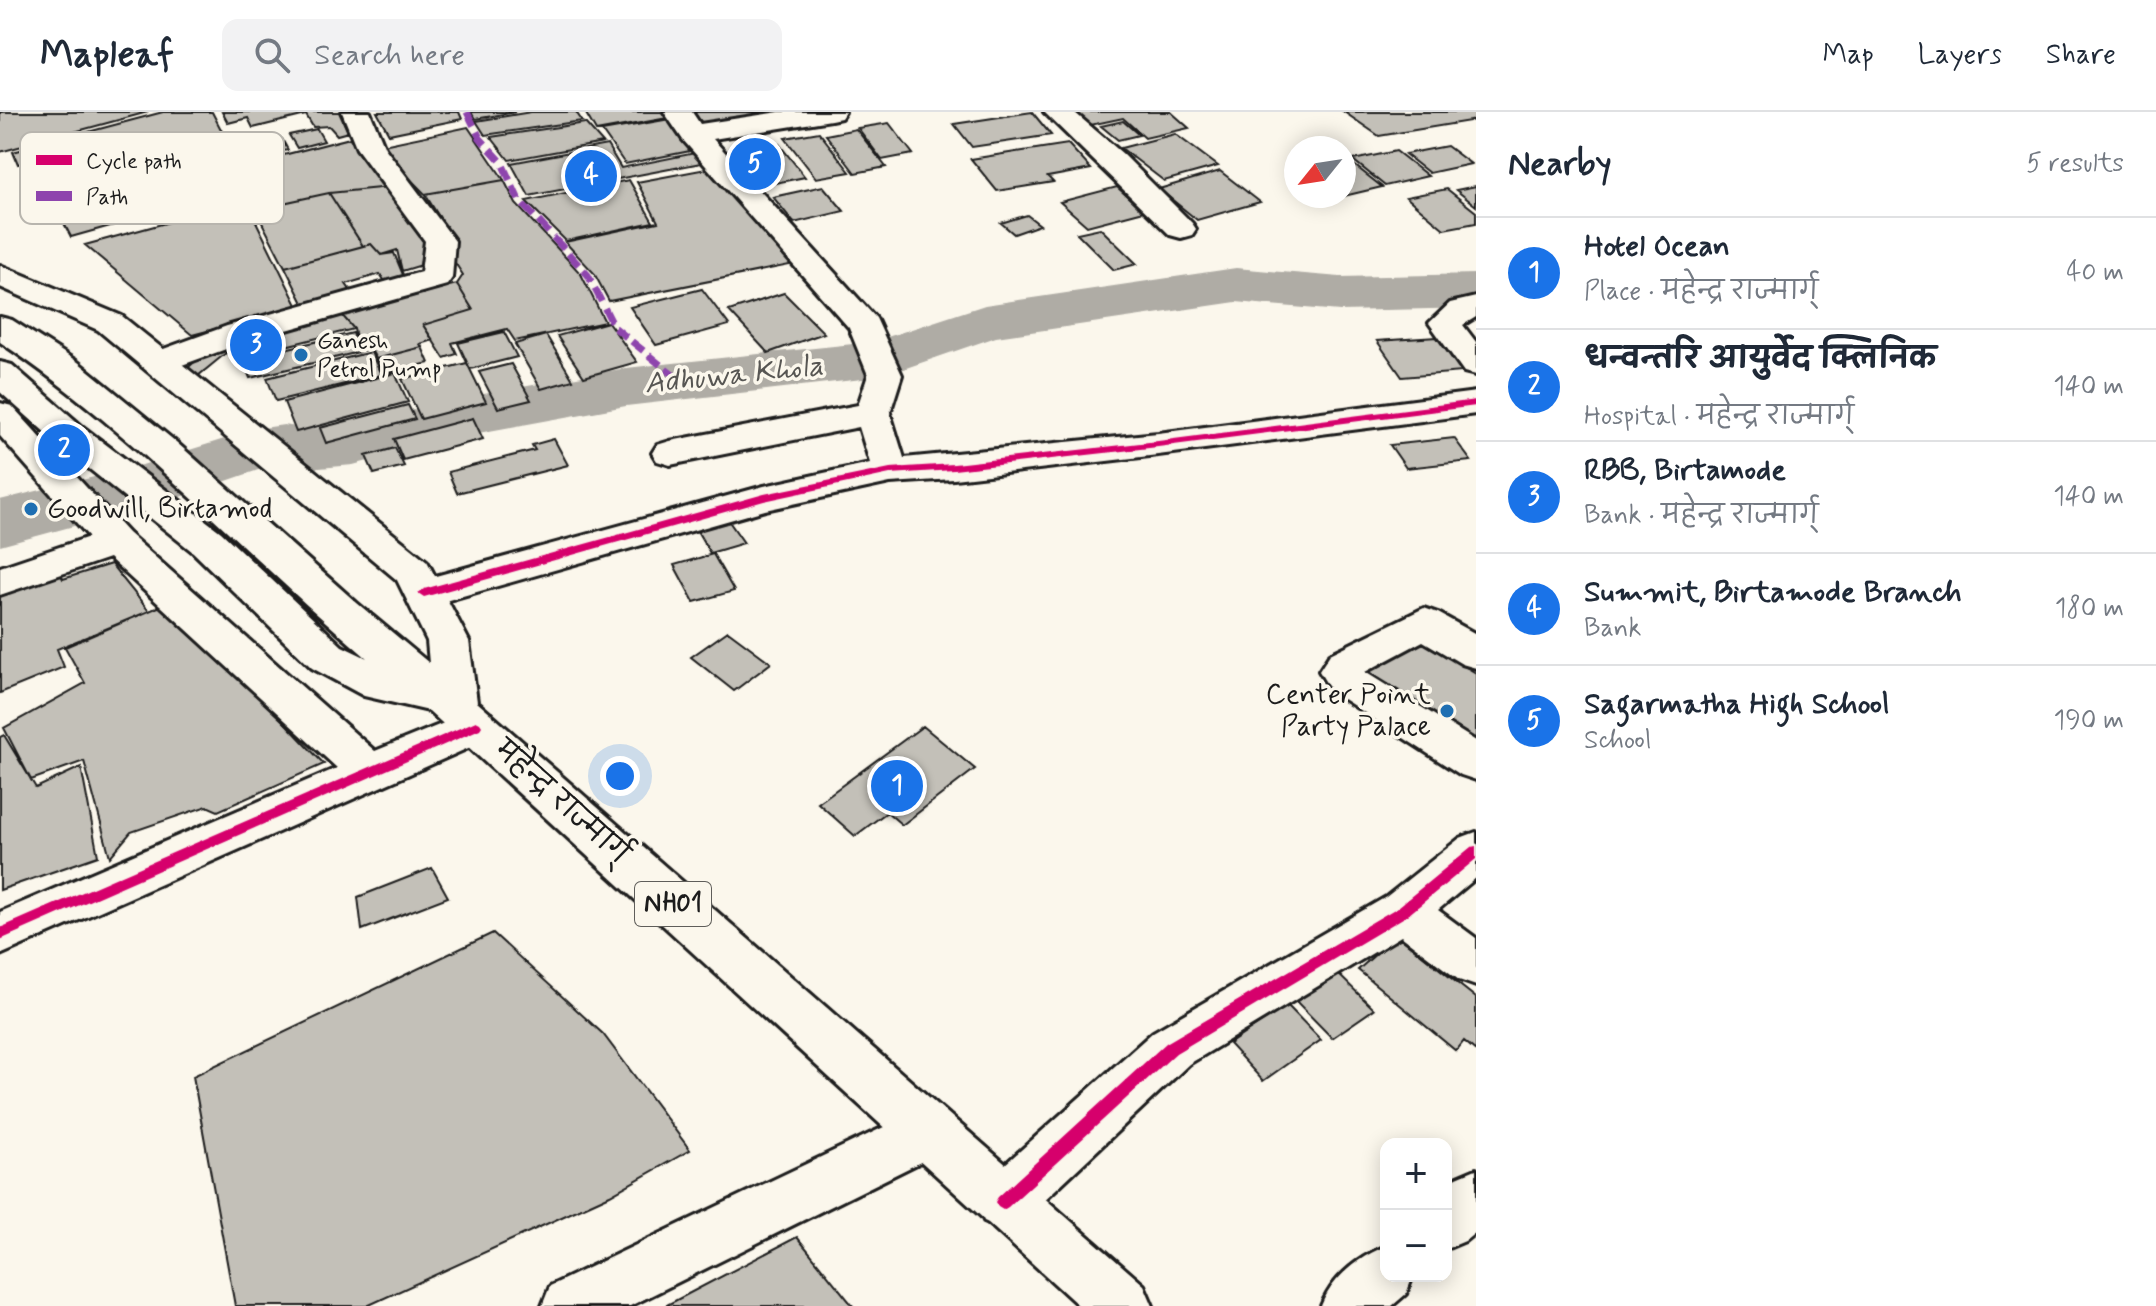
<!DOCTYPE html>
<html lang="en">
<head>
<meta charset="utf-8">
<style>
	body { margin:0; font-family:Mynerve,"Playpen Sans Deva",sans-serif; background:#f2f2f3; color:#1f2937 }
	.controls { position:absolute; right:24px; bottom:24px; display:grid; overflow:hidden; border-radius:16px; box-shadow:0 4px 20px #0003 }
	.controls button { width:72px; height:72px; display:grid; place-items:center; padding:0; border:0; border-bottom:2px solid #e0e1e3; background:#fff; color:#1f2937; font:40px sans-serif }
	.compass { position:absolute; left:1284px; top:24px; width:72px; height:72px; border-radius:50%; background:#fff; box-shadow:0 4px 20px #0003; rotate:240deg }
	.you { position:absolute; left:620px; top:664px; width:28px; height:28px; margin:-20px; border:6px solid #fff; border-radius:50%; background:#1a73e8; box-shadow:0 0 0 12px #1a73e833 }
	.badge { display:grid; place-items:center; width:52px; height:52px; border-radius:50%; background:#1a73e8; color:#fff; font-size:26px; font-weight:700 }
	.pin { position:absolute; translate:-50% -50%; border:4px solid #fff; box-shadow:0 2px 8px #0006 }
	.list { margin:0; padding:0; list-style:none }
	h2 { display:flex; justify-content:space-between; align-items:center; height:104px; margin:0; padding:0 32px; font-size:34px }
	h2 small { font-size:26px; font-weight:400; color:#747a83 }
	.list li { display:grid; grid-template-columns:52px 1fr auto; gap:24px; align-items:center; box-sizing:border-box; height:112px; padding:0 32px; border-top:2px solid #e0e1e3 }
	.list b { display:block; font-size:30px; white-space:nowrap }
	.list p { margin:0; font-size:26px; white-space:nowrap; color:#747a83 }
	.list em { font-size:26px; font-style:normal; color:#747a83 }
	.icon { flex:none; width:44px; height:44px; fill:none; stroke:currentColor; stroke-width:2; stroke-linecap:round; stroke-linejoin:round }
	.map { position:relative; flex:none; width:1476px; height:1194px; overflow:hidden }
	header { display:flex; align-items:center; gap:48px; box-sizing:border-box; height:112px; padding:0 40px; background:#fff; border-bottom:2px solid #e0e1e3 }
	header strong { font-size:38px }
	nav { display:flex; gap:44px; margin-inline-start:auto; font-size:28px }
	.search { width:560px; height:72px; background:#f2f2f3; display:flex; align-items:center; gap:20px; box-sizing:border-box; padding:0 28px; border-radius:16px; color:#747a83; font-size:30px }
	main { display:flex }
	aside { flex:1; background:#fff }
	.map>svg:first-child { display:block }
</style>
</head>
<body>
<header>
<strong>Mapleaf</strong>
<div class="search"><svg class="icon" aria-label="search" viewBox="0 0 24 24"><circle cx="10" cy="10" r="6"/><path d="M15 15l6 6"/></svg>Search here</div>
<nav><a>Map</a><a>Layers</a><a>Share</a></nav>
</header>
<main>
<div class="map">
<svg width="1476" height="1194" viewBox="0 0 1476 1194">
	<rect width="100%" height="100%" fill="#fbf7ec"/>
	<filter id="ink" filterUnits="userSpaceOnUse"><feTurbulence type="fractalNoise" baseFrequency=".0125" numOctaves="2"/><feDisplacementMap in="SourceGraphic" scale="16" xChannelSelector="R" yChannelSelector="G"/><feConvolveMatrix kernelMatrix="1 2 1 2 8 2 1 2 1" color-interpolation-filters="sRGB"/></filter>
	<g filter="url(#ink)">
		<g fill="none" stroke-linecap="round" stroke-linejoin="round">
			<path fill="#afaca5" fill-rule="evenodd" d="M1236,156l104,9 136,-3v34l-136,3 -104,-9 -240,35 -116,40 -254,29 -164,30 -109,29 -45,4 -24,-4 -20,3 -87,30 -177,48v-46l139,-34 117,-37 28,-4 24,4 45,-4 109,-27 164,-30 246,-26 113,-37z"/>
		</g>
		<path fill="#c3c0b8" stroke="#1c1c1c" stroke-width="2" d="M0,0h148l-148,40z
			M163,0h49l14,27 -184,47 -10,-25 -14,3 -5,-12z
			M222,0h117l9,20 -11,3 -8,-9 -16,1 -7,-12 -53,13 -5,-10 -20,5z
			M377,0h82l3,7 -73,15z
			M471,0h45l-41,7z
			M531,0h45l6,9 -97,14 -9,-14z
			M585,0h84l4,5 -77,14z
			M692,0h73l1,1 -60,14z
			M1032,0l19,23 -79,12 -18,-23z
			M1071,0h100l18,16 -44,10 -22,-20 -37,8z
			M1344,0h132v8l-97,16z
			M670,7l25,31 -70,14 -23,-33z
			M1123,9l16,14 -21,5 -17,-14z
			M585,11l18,20 -94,17 -18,-23z
			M889,11l24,31 -31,6 -24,-32z
			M468,15l36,53 -79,14 -47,-48z
			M317,17l7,12 -27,7 -8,-13z
			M856,17l30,38 -31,6 -29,-38z
			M819,20l31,40 -34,6 -31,-40z
			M1175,22l43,32 -54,15 -43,-33z
			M350,26l40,49 -61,6 -74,16 -10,-21 -14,4 -18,-39 36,-10 11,18z
			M282,27l6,11 -31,6 -6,-11z
			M779,32l26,33 -50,10 -25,-33z
			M1068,32l23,25 -43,8 5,5 -56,9 -26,-32z
			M607,33l14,23 74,-15 6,10 -172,33 -18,-33z
			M1447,34l24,18 -42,9 -24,-19z
			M1396,39l32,25 -43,10 -32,-26z
			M213,41l18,39 -160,45 -23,-45z
			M1344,45l38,30 -38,9z
			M706,57l94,94 -191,38 -15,-28 -29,-31 93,-20 -21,-40z
			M1220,59l40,31 -63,18 -38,-31z
			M504,68l12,24 65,70 24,48 -90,19 -8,-12 -55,14 5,11 -13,4 -21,-33 50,-15 -16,-26 6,-9 -15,-23 4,-14 -27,-44z
			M629,68l24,42 -87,19 -40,-40z
			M823,74l21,25 -50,12 -21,-26z
			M1476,74v20l-20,-16z
			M390,75l38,53 -3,24 -23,7 -5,-21 -16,5 -10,-11 -8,2 -34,-53z
			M1117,75l27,24 -57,15 -27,-24z
			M1447,77l29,23v11l-32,6 -38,-32z
			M329,81l34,53 -78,21 -30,-58z
			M246,89l52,106 -106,28 -107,-90z
			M1027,103l13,10 -26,9 -13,-11z
			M1100,116l37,36 -23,6 -37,-37z
			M371,132l10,11 13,-2 10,24 -16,9 -8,-12 -34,10 7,10 -48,13 -20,-40z
			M457,172l16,26 -50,15 10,15 -13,4 2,3 -46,12 -6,-11 -11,4 -5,-23 -13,-15z
			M702,177l27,36 -73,20 -26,-38z
			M784,181l40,40 -56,20 -39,-42z
			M341,202l13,15 -77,19 -9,-15z
			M608,210l29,40 -53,15 -27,-41z
			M504,220l13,25 -47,12 -12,-26z
			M353,221l6,19 -109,26 -8,-19z
			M546,223l27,45 -32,9 -26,-45z
			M262,224l8,13 -29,7 -6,-13z
			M1437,225l26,35 -61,5 -25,-36z
			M212,234l19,3 -38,31 -13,-5z
			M422,235l7,16 -46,11 -7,-15z
			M371,240l10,23 -105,26 -9,-23z
			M467,251l19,39 -65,17 -19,-40z
			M511,252l20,36 -33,8 -19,-36z
			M395,261l13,29 -112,30 -12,-30z
			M408,293l7,14 -89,24 -6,-15z
			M473,306l10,21 -80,21 -9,-21z
			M1454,326l17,23 -65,7 -16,-23z
			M554,327l14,26 -111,28 -9,-21 87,-22 -3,-5z
			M395,336l9,18 -30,8 -8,-18z
			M728,408l16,23 -34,10 -14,-24z
			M713,442l21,37 -40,11 -20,-37z
			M55,450l8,17 48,-15 38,47 -92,38 7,18 -64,26v-107z
			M170,490l154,162 -106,47 -11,-5 -76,26 -21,25 -26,-96 -53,19 -27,-52 81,-45 -20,-36z
			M728,519l43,32 -37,28 -43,-34z
			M1411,523l65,38v76l-124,-79z
			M923,614l52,43 -73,56 -15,-13 -32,24 -37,-33z
			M4,623l32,53 45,-21 17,89 -98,34v-153z
			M432,756l16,29 -86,33 -4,-33z
			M493,821l110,101 87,116 -80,45 -243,111h-132l-42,-230z
			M1397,823l79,63v53l-12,-10 -8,10 -98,-81z
			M1328,852l46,45 -42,29 -45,-46z
			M1287,893l34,35 -58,41 -34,-37z
			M797,1125l56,69h-188z"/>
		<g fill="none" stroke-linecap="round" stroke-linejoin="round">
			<defs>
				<path id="street" d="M342,0h28l15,36 70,93 -3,37 -5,7 -196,55 -80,29 -12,3 -12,-3 -5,-7 5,-7 80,-29 194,-54 4,-31 -68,-92z
					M664,0h28l8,12 79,-12h66l-4,6 -10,2 -118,19 163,179 26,57 -12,38 14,45 254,-25 318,-41v22l-318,41 -204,24 -64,4 -125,27 -341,97 -14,-4 -6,-10 6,-10 354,-97 106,-23 -11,-36 -189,38 -13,-4 -5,-8 5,-8 13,-4 188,-36 10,-30 -19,-47 -166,-188z
					M1044,0h30l49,42 69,69 4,6 -4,6 -11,3 -11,-3z
					M1476,185v20l-13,8 13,17v33l-12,-3 -35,-49 21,-20z
					M0,291l12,3 116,127 247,218 101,-41 15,4 6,12 -6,12 -491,217v-43l337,-144 -228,-210 -109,37v-28l89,-30 -89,-101z
					M1424,496l14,5 38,21v34l-14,-4 -39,-23 -58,31 111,69v39l-15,-5 -130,-84 -12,-20 11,-17z
					M1476,720v46l-38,32 38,28v48l-17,-6 -58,-44 -212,128 -167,157 -19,8 -19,-8 -8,-19 8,-19 169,-151 233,-135 74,-59z
					M926,995l19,7 7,18 -7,18 -315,156h-88l8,-20z
					M1476,1057v63l-11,9 -19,8v-63l11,-9z
					M1386,1134v30h27l-7,18 -14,12h-71c12,-29 36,-48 65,-60z"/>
				<path id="highway" d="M0,153l122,51 305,245 42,80 8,61 667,583 9,21h-74l-650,-595 -65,-15 -52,-28 -119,-116 -136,-109 -57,-51v-30l12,3 71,62 138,105 121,114 25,12c-123,-104 -232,-226 -367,-316v-25l12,3 66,42 98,80 181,161 72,60 -2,-22 -30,-61 -299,-250 -98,-43z"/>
			</defs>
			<use href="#street" stroke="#1c1c1c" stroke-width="6"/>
			<use href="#highway" stroke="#1c1c1c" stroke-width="6"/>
			<use href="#street" fill="#fbf7ec" fill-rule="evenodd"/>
			<use href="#highway" fill="#fbf7ec" fill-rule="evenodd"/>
			<path stroke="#8e44ad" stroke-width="7" stroke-dasharray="15 7" stroke-linecap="butt" d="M467,0l13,26 21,23 18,39 69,75 26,52 64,52"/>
			<defs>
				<path id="cycleway" d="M1476,288v6l-318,41 -204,23 -64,4 -126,27 -340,96 -6,-4 6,-4 340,-95 126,-26 64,-4 204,-23z
					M476,609l4,2 2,3 -2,3 -480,211v-12z
					M1476,734v13l-68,56 -232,138 -168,154 -5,3 -5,-3 -3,-5 3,-5 168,-154 232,-136 73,-60z"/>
			</defs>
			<use href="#cycleway" stroke="#fbf7ec" stroke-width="5"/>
			<use href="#cycleway" fill="#d6006c" fill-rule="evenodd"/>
		</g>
	</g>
	<g fill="#1f6fb2" stroke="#fbf7ec" stroke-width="3">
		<circle cx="301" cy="243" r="8"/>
		<circle cx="31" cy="397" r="8"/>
		<circle cx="1447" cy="599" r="8"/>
	</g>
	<g text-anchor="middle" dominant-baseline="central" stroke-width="7" stroke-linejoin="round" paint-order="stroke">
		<g font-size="24" fill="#1c1c1c" stroke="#fbf7ec" text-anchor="start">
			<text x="317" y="229">Ganesh<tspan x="317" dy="28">Petrol Pump</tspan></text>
		</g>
		<rect fill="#fbf7ec" stroke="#5f5e5a" stroke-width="2" x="635" y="770" width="76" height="44" rx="6"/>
		<g font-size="26" font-weight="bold" fill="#1c1c1c">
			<text x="673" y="792">NH01</text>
		</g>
		<g font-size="28" fill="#1c1c1c" stroke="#fbf7ec" text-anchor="start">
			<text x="47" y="397">Goodwill, Birtamod</text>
			<text x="1431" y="583" text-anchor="end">Center Point<tspan x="1431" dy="32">Party Palace</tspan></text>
		</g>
		<g font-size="28" fill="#1c1c1c" stroke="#fbf7ec">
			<text transform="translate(561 691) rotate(42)">महेन्द्र राज्मार्ग्</text>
		</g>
		<g font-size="30" font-style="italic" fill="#575653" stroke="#fbf7ec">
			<text transform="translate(734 263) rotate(-6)">Adhuwa Khola</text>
		</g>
	</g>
	<rect x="20" y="20" width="264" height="92" rx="12" fill="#fbf7ec" stroke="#b8b5ae" stroke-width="2"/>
	<rect x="36" y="43" width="36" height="10" fill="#d6006c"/>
	<rect x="36" y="79" width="36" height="10" fill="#8e44ad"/>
	<g font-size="22" fill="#1c1c1c">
		<text x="86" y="56">Cycle path</text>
		<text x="86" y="92">Path</text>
	</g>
</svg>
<div class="controls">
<button>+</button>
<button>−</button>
</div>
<svg class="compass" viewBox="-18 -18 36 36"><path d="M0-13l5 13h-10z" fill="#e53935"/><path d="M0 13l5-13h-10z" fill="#747a83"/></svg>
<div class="you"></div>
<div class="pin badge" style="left:897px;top:674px">1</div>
<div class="pin badge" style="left:64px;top:338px">2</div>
<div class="pin badge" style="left:256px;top:233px">3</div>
<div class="pin badge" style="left:591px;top:64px">4</div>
<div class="pin badge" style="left:755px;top:52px">5</div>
</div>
<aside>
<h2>Nearby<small>5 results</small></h2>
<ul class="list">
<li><span class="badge">1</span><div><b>Hotel Ocean</b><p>Place · महेन्द्र राज्मार्ग्</p></div><em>40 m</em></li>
<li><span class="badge">2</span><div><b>धन्वन्तरि आयुर्वेद क्लिनिक</b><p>Hospital · महेन्द्र राज्मार्ग्</p></div><em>140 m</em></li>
<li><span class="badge">3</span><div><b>RBB, Birtamode</b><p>Bank · महेन्द्र राज्मार्ग्</p></div><em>140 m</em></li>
<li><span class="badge">4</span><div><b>Summit, Birtamode Branch</b><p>Bank</p></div><em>180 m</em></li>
<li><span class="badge">5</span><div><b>Sagarmatha High School</b><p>School</p></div><em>190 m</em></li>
</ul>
</aside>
</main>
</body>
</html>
